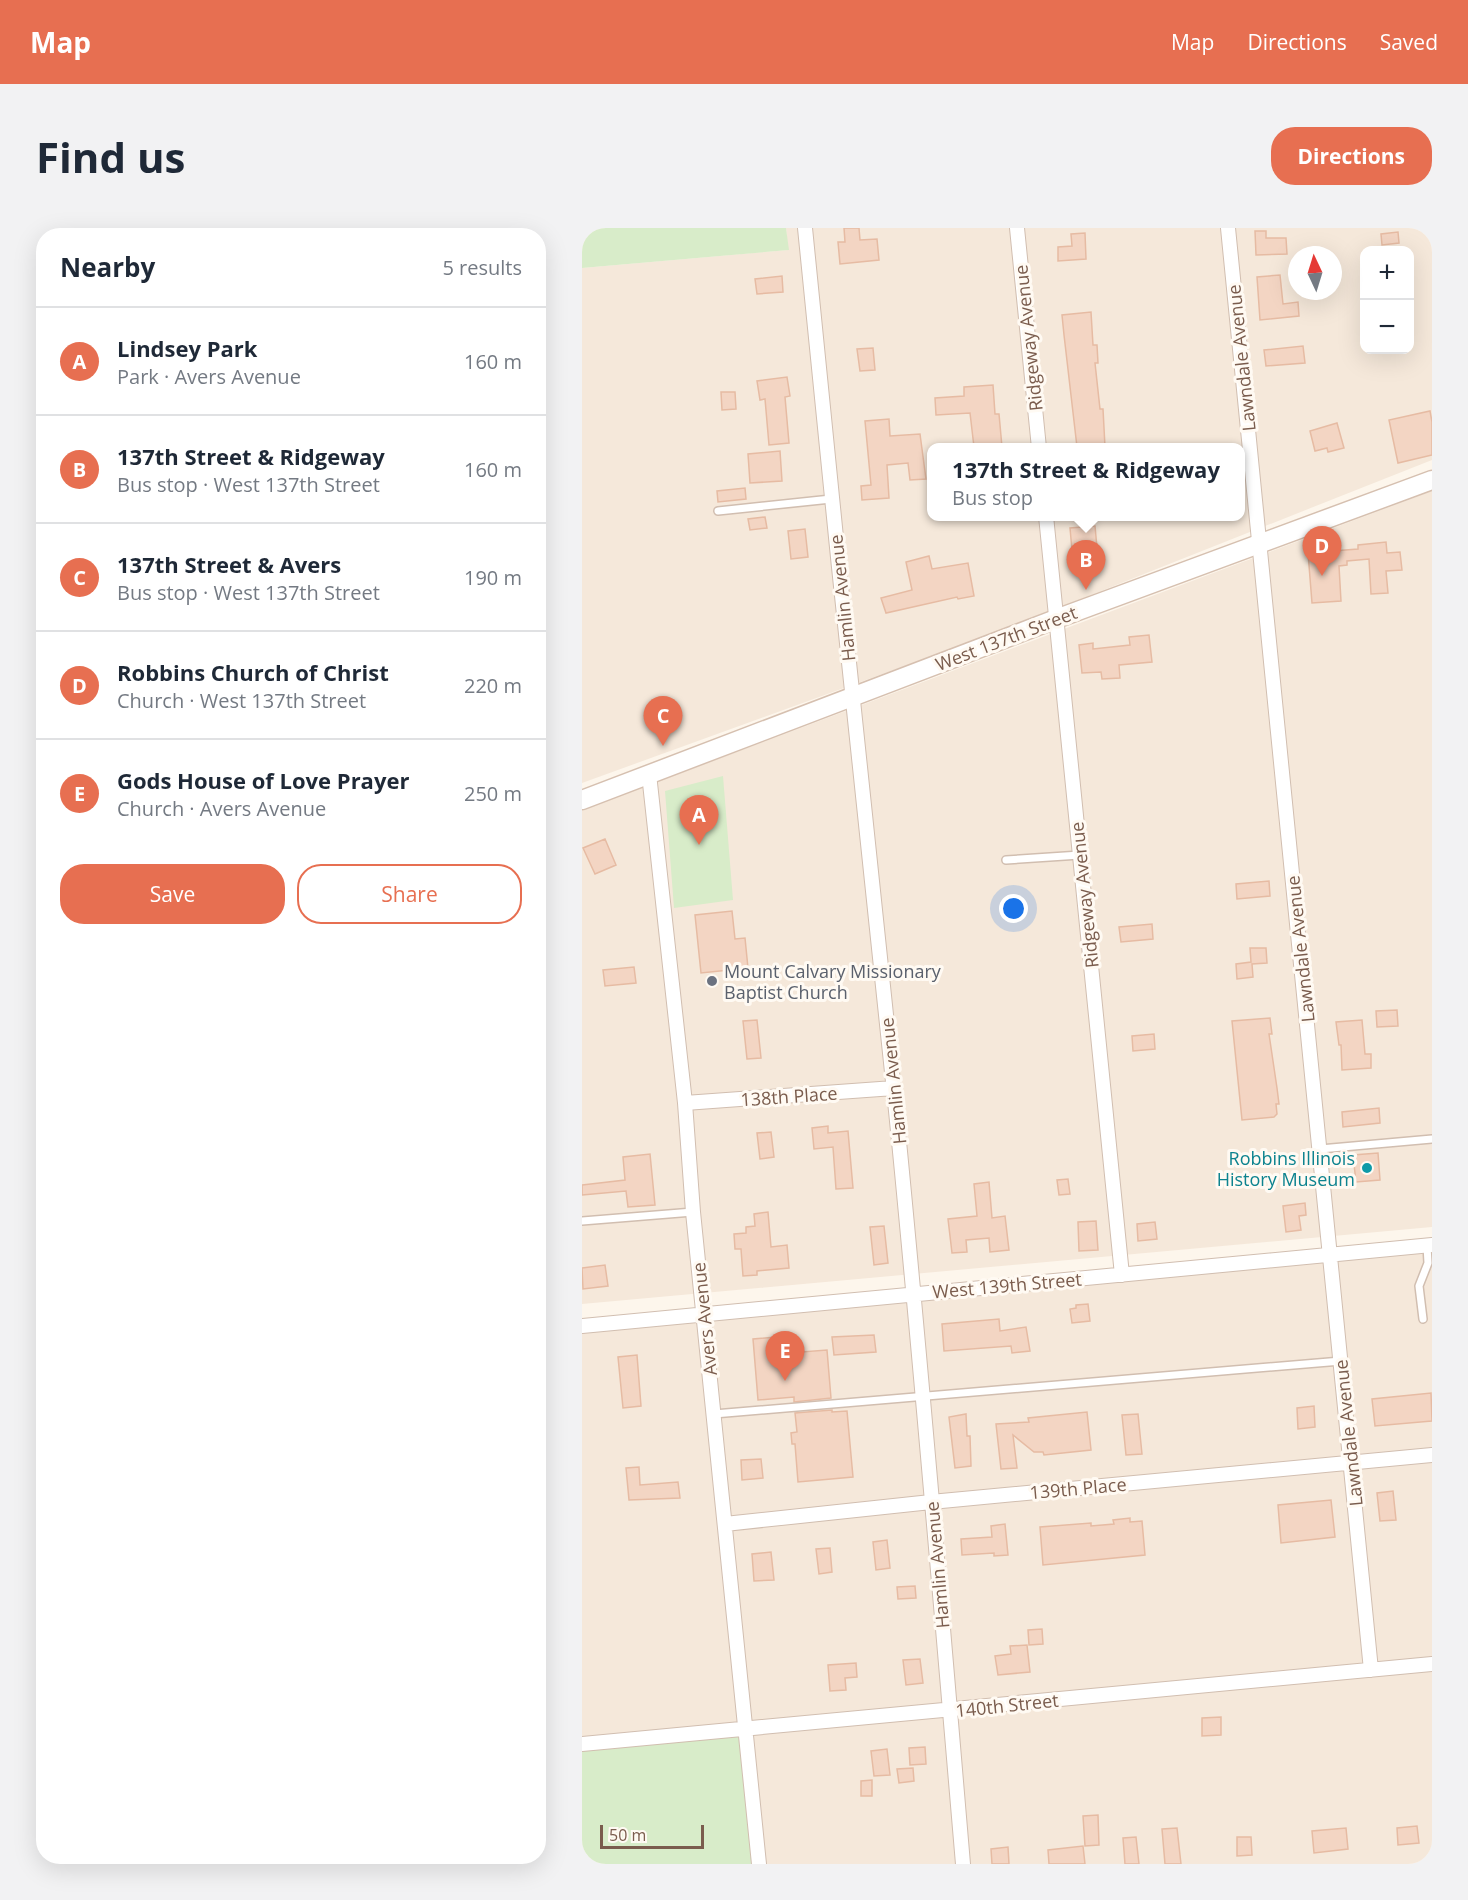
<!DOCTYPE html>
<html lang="en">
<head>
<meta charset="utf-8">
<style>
	body { margin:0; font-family:"Open Sans",sans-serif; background:#f2f2f3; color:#1f2937 }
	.controls { position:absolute; right:18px; top:18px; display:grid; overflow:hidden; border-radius:12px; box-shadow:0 6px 24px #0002 }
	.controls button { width:54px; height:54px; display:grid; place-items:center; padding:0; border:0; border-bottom:2px solid #e0e1e3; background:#fff; color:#1f2937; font:30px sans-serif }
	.compass { position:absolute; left:706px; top:18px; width:54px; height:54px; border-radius:50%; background:#fff; box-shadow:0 6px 24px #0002; rotate:356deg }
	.scale { position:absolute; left:18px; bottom:15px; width:104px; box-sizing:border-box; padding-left:6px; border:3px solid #7a5c4d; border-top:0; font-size:16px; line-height:21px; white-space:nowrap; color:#7a5c4d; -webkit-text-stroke:4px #fffaf3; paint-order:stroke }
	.you { position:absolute; left:432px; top:681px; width:21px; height:21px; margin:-15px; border:4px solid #fff; border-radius:50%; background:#1a73e8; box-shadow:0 0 0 9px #1a73e833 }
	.badge { display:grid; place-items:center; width:39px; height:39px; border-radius:50%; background:#e76f51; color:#fff; font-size:20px; font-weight:700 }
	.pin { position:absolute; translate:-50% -50px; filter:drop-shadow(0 2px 3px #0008) }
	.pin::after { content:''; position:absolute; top:32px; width:21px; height:18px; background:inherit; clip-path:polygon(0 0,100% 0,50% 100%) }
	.popup { position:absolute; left:345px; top:215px; width:318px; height:78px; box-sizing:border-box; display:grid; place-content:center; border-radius:12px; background:#fff; filter:drop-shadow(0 2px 4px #0005); font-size:20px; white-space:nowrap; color:#747a83 }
	.popup b { font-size:22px; color:#1f2937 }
	.popup::after { content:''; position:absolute; left:50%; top:100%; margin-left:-12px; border:12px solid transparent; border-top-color:#fff }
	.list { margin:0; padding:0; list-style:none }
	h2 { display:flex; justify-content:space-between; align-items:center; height:78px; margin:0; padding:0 24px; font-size:26px }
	h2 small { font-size:20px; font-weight:400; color:#747a83 }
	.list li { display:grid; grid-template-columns:39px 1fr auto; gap:18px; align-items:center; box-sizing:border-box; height:108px; padding:0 24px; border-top:2px solid #e0e1e3 }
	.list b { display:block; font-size:22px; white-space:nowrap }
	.list p { margin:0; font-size:20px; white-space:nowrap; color:#747a83 }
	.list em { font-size:20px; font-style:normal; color:#747a83 }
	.actions { display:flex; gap:12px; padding:18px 24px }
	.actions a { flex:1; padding:14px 0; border:2px solid #e76f51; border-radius:24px; text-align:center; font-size:21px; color:#e76f51 }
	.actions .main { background:#e76f51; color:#fff }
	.map { position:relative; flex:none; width:850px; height:1636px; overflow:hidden; border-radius:24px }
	header { display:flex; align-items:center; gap:36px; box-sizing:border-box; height:84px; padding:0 30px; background:#e76f51; color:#fff }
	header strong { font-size:28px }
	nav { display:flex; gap:33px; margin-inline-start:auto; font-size:21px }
	.intro { display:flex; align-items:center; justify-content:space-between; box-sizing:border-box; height:144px; padding:0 36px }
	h1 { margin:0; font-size:42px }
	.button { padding:15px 27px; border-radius:24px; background:#e76f51; color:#fff; font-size:21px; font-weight:700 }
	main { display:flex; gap:36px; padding:0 36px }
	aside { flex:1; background:#fff; border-radius:24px; box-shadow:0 6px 24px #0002 }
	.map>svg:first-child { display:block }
</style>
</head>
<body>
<header>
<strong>Map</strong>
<nav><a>Map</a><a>Directions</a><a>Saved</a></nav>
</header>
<div class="intro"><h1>Find us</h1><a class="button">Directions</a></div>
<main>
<aside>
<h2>Nearby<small>5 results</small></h2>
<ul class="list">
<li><span class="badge">A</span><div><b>Lindsey Park</b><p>Park · Avers Avenue</p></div><em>160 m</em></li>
<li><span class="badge">B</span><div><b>137th Street &amp; Ridgeway</b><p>Bus stop · West 137th Street</p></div><em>160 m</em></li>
<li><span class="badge">C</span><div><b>137th Street &amp; Avers</b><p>Bus stop · West 137th Street</p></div><em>190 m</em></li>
<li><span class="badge">D</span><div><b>Robbins Church of Christ</b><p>Church · West 137th Street</p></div><em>220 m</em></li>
<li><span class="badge">E</span><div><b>Gods House of Love Prayer</b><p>Church · Avers Avenue</p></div><em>250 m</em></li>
</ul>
<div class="actions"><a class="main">Save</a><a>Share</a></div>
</aside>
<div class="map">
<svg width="850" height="1636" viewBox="0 0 850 1636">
	<rect width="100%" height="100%" fill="#fdf6ec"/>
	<path fill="#f5e8da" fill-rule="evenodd" d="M204,0h646v232l-442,175 -408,148v-515l206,-18zM782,22h46v100h-46zM715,27h36v36h-36zM350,220h308v68h-308z
		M850,263v736l-850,77v-494z
		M850,1017v619h-673l-177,-120v-418z"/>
	<path fill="#d8ecc9" d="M0,0h204l3,22 -207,18z
		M141,548l10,124 -59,8 -9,-117z
		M164,1501l13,135h-177v-120z"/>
	<path fill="#f3d5c3" stroke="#e6bba3" stroke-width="1.5" d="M262,0h15l1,12 17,-1 2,21 -39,4 -2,-22h7z
		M673,3h11v7h20l1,16 -31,1z
		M816,4l1,11 -17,2 -1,-11z
		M503,5l1,26 -28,2v-14l14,-1 -1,-12z
		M698,47l3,29 15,-2 1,14 -39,4 -3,-43z
		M200,48l1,16 -26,2 -2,-15z
		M509,84l2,33h4l1,18h-3l5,46h3l2,38h-28l-13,-112 -2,-20z
		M721,118l2,17 -39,3 -2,-16z
		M291,120l2,22 -15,1 -3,-22z
		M205,149l3,19 -5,1 4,46 -20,2 -4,-46 -5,1 -3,-19z
		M411,157l2,29h4l3,33h-28l-4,-34 -34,2 -1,-17 29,-2v-9z
		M139,164h14l1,17 -14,1z
		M848,183l2,11v33l-34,8 -9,-43z
		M307,191l1,17 30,-2 6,45 -16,1 -2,-17 -21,2 2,33 -27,2 -1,-14 10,-1 -6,-64z
		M755,195l7,25 -16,4 -1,-4 -12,3 -5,-20z
		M198,223l2,30 -32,2 -2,-29z
		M163,260l1,11 -28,3 -1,-11z
		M183,289l2,11 -17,2 -2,-11z
		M513,298l3,33 -25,2 -3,-33z
		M223,301l3,28 -17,2 -3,-28z
		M804,314l1,11 13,-1 2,18 -16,1 2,22 -17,1 -2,-35 -22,2v4l-8,1 2,35 -29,2 -4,-50 50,-4v-4z
		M347,328l3,13 36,-6 6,33 -16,3 -1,-2 -71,16 -5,-15 31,-8 -6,-28z
		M567,407l3,27 -33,3 1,13 -18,1 -1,-7 -19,1 -3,-28 14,-2v6l37,-4 -1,-8z
		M23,611l11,26 -21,9 -12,-26z
		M687,653l1,15 -33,3 -1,-15z
		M150,683l3,28 10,-1 3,30 -47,5 -6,-58z
		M570,696l1,15 -32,3 -2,-15z
		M668,720h16l1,15 -15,1 1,13 -16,2 -1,-15 15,-2z
		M52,739l2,16 -31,3 -2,-16z
		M815,782l1,16 -21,1 -1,-16z
		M688,790l2,16h-3l8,54 2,16h-3l1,10 -3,3 -32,3 -10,-99z
		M175,792l4,38 -14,1 -4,-38z
		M780,792l3,34h6v14l-29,2 -1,-25h-2l-3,-23z
		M572,806l1,15 -22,2 -1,-15z
		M797,880l1,15 -37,4 -1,-15z
		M246,898v7l20,-2 5,57 -17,1 -3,-42 -19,2 -2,-21z
		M189,904l3,25 -14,2 -3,-26z
		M796,925l2,27 -24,2 -3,-27z
		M68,926l5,51 -27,2 -2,-16 -44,4v-10l43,-5 -2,-23z
		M486,951l2,15 -11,1 -2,-15z
		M407,954l3,36 13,-2 4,34 -19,2 -1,-14 -23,2 1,12 -15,1 -4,-34 29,-3 -3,-32z
		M723,975l1,12 -7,1 2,14 -15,2 -3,-26z
		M186,984l3,35 16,-2 2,23 -32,3v4l-14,1 -2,-27h-6l-1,-15 12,-1v-6l9,-1 -1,-12z
		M514,993l2,29 -19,1 -1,-29z
		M573,994l2,17 -19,2 -1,-17z
		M302,998l4,37 -14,2 -4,-38z
		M23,1037l3,21 -25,3 -1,-21z
		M506,1076l2,17 -18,2 -2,-14 6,-1v-3z
		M417,1091l1,12 26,-4 4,24 -18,2 -1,-7 -67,5 -2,-27z
		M292,1107l2,17 -42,3 -2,-18z
		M206,1108l1,17 38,-3 4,48 -37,4v-5l-36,3 -5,-61z
		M55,1127l4,51 -18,2 -5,-51z
		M849,1165l1,28 -57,5 -3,-27z
		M732,1178l1,21 -17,2 -1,-21z
		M250,1182v2l15,-1 6,66 -55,5 -3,-38h-3l-1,-11 6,-1 -2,-19z
		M505,1184l4,38 -47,5 -1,-3h-9l-21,-17 4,33 -16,1 -5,-45 33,-2 -1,-4z
		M384,1186l1,22h3l1,30 -16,2 -6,-51z
		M556,1186l4,40 -16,1 -4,-40z
		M179,1231l2,19 -21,2 -1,-20z
		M57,1239l1,18 38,-3 2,16 -51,2 -3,-32z
		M811,1263l3,29 -16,1 -3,-28z
		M749,1272l4,37 -54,6 -3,-38z
		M548,1290v4l12,-1 3,34 -102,10 -3,-38 51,-4v3l23,-2 -1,-4z
		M423,1296l3,31 -14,1v-3l-32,2 -1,-16 31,-2 -1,-11z
		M305,1312l3,28 -14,2 -3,-28z
		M248,1320l2,24 -13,2 -3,-25z
		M189,1324l3,28 -20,1 -2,-27z
		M333,1358l1,12 -18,1 -1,-12z
		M460,1401l1,15 -14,1 -1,-15z
		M445,1417l3,27 -32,3 -3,-19 16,-2 -1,-8z
		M338,1431l3,24 -17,2 -3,-25z
		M274,1435l1,14 -12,1 1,12 -16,1 -2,-26z
		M639,1489v18l-19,1v-18z
		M343,1519l1,17 -16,1 -1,-17z
		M305,1521l3,26 -16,1 -3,-25z
		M331,1540l1,13 -15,2 -2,-14z
		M290,1552v16h-11v-15z
		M516,1587l1,30 -14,1 -2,-30z
		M835,1598l2,17 -21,2 -1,-17z
		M595,1600l4,36h-16l-3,-35z
		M764,1600l2,21 -34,4 -2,-22z
		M554,1609l3,27h-14l-2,-26z
		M655,1609h14l1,18 -15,1z
		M501,1618l2,18h-36l-1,-14z
		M426,1619l1,17h-17l-1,-15z"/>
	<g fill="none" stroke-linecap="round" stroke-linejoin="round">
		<defs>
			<path id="service" d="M136,283l113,-12
				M424,632l74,-5
				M738,921l112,-10
				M0,993l111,-9
				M841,1091l-4,-33 9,-23 -1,-17
				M132,1186l627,-53"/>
			<path id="minor" d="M223,0c27,288 60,575 89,863 26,257 47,515 69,773
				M435,0l22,220
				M646,0l143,1442
				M464,288l76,759
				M67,546l36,329 8,109 66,652
				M103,875l209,-15
				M0,1098l850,-81
				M143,1296l206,-22 501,-47
				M0,1516l850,-80"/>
			<path id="secondary" d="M0,572l474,-181 376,-139"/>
		</defs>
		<use href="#service" stroke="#d1beb0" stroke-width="10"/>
		<use href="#minor" stroke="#d1beb0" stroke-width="16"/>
		<use href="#secondary" stroke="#d6c0b0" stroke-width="21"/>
		<use href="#service" stroke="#fff" stroke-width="7"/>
		<use href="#minor" stroke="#fff" stroke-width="14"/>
		<use href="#secondary" stroke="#fff" stroke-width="18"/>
	</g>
	<circle fill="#6b7280" stroke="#fffaf3" stroke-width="2" cx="130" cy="753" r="6"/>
	<circle fill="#0f9aa8" stroke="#fffaf3" stroke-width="2" cx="785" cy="940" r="6"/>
	<g text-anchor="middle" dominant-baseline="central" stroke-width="6" stroke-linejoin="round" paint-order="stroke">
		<g font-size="18" fill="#7a5c4d" stroke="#fffaf3">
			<text transform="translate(446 110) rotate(-96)">Ridgeway Avenue</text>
			<text transform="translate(659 130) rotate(-96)">Lawndale Avenue</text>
			<text transform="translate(260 370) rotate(-96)">Hamlin Avenue</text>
			<text transform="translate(424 410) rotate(-21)">West 137th Street</text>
			<text transform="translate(502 667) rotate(-96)">Ridgeway Avenue</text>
			<text transform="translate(718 721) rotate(-96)">Lawndale Avenue</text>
			<text transform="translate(311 853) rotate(-96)">Hamlin Avenue</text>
			<text transform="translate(207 868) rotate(-4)">138th Place</text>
			<text transform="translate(425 1057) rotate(-5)">West 139th Street</text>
			<text transform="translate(122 1091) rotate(-96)">Avers Avenue</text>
			<text transform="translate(766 1205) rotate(-96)">Lawndale Avenue</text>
			<text transform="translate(496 1260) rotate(-5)">139th Place</text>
			<text transform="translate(355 1337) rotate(-95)">Hamlin Avenue</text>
			<text transform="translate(425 1477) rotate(-6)">140th Street</text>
		</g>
		<g font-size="18" fill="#5b616d" stroke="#fffaf3" text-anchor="start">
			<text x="142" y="743">Mount Calvary Missionary<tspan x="142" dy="21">Baptist Church</tspan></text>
		</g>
		<g font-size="18" fill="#0d838f" stroke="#fffaf3" text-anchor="end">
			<text x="773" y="930">Robbins Illinois<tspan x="773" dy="21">History Museum</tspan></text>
		</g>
	</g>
</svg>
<div class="controls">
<button>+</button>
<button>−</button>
</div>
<svg class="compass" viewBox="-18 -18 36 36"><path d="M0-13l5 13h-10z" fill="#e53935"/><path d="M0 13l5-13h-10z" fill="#747a83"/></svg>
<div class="scale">50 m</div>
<div class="you"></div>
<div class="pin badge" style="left:117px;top:617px">A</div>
<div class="pin badge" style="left:504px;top:362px">B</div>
<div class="popup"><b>137th Street &amp; Ridgeway</b>Bus stop</div>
<div class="pin badge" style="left:81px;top:518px">C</div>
<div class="pin badge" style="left:740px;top:348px">D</div>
<div class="pin badge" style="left:203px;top:1153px">E</div>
</div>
</main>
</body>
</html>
